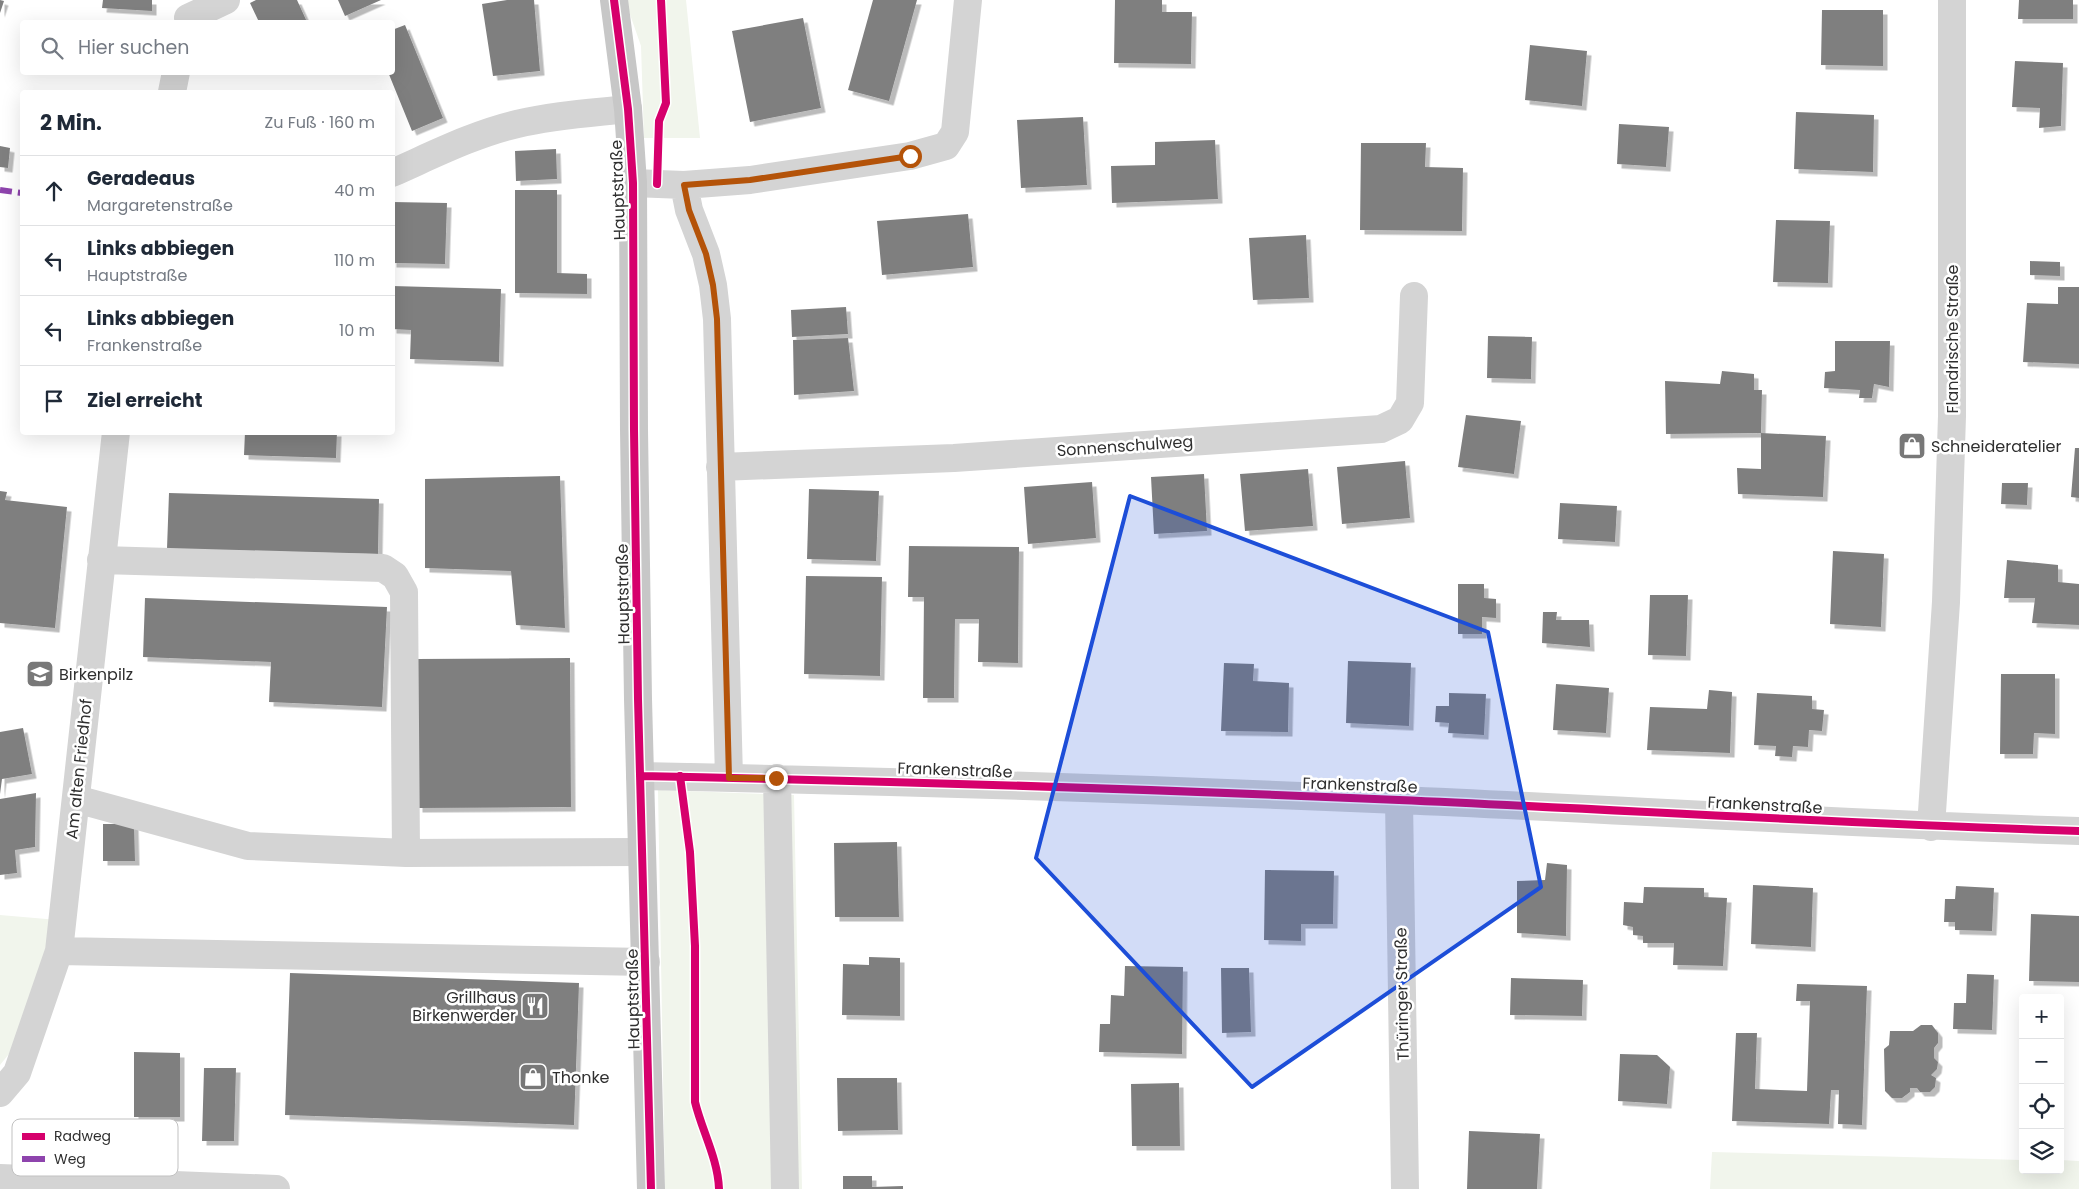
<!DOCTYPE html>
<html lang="de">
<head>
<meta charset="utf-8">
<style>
	body { margin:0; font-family:Poppins,sans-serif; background:#f6f6f7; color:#1f2937 }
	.controls { position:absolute; right:15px; bottom:15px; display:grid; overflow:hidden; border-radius:5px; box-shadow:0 5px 20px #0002 }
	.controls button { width:45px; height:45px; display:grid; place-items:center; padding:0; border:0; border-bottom:1px solid #e0e1e3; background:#fff; color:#1f2937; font:25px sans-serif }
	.stop { position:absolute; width:15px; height:15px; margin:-11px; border:4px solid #b45309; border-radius:50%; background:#fff }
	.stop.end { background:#b45309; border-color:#fff; box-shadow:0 1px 5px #0008 }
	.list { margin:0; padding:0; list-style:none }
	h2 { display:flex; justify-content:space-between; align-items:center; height:65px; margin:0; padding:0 20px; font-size:21px }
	h2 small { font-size:16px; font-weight:400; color:#747a83 }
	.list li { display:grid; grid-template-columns:32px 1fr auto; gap:15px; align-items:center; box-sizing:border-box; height:70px; padding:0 20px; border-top:1px solid #e0e1e3 }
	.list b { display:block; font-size:19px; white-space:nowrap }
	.list p { margin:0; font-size:16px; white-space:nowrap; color:#747a83 }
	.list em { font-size:16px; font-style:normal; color:#747a83 }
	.icon { flex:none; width:28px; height:28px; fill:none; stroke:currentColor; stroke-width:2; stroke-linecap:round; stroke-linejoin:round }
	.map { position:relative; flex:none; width:2079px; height:1189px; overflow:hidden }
	.search { position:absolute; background:#fff; box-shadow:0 5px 20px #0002; left:20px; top:20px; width:375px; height:55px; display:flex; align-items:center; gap:12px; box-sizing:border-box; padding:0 18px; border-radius:5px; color:#747a83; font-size:19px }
	.panel { position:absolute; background:#fff; box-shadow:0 5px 20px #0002; left:20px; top:90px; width:375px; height:345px; border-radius:5px }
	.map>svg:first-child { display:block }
</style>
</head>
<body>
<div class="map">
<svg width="2079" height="1189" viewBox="0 0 2079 1189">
	<defs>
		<filter id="shadow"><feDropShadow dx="4.5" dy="4.5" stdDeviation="0" flood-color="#0004"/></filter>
	</defs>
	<rect width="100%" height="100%" fill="#fff"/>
	<path fill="#f1f5ec" d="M625,0h61l14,138h-56l-3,-92z
		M658,790l136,5 8,394h-137z
		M0,915l58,5 -45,129 -13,16z
		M1712,1152l311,8v10h37v-10l19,1v28h-369z"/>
	<path fill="#7f7f7f" filter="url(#shadow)" d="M0,0l4,1 -4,12z
		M103,0h49v11l-50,-3z
		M256,0h41l10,22h-48l-9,-19z
		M338,0h43l-36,16z
		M507,0h27l6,71 -47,5 -11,-72z
		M873,0h44l-28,101 -41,-11z
		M1115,0h47v12h30l-1,52 -77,-1z
		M2019,0h54v19h-55z
		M1822,10h61v56l-62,-1z
		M803,18l18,90 -71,14 -18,-91z
		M405,25l38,93 -31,13 -24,-59h4v-42z
		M1530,45l57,6 -5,55 -57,-6z
		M2015,61l48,2 -2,63 -22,2 1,-20 -28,-1z
		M1796,112l78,3 -1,57 -79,-3z
		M1083,117l4,68 -66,3 -4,-68z
		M1619,124l50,3 -3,40 -49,-3z
		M1215,140l3,59 -106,4 -1,-37 44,-1v-23z
		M1361,143h65l-1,24 38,1 -1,63 -102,-1z
		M0,146l10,2 -2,20 -8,-1z
		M556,149l1,30 -41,2 -1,-30z
		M515,190h42v83l30,1v20l-72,-1z
		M392,202l55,1 -2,61 -53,-1z
		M968,214l5,53 -91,8 -5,-54z
		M1776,220l54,1 -2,62 -55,-1z
		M1306,235l3,63 -56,2 -4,-62z
		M2030,261l30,1v14l-30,-1z
		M392,286l109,3 -2,73 -89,-3 1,-29 -19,-1z
		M2058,287h21v77l-56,-2 4,-59 31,1z
		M846,307l2,27 -56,3 -1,-27z
		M1488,336l44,1 -1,42 -44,-1z
		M848,338l6,53 -60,4 -1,-55z
		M1835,341h55l-1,46 -15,-3 -2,14h-13l1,-8 -36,-2 1,-16 10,-1z
		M1722,371l32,3v16h8l-1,43 65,3 -3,61 -85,-3 -1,-26 24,1v-36l-95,1 -1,-53 55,3z
		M1466,415l55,6 -7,53 -56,-7z
		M245,432h92l-1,26 -92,-3z
		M2075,448h4v50l-8,-1z
		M1405,461l5,57 -68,6 -5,-57z
		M1308,469l5,57 -68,5 -5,-57z
		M1204,474l3,57 -53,3 -3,-57z
		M560,476l5,152 -49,-3 -5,-54 -86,-3v-89z
		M1092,482l4,56 -68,6 -4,-57z
		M2002,483h26l-1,22 -26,-1z
		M809,489l70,2 -3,70 -69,-2z
		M0,491l7,1 -2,8 62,7 -12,121 -55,-5z
		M169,493l210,6 -1,55 -211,-5z
		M1560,503l57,3 -2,36 -57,-3z
		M909,546l110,1 -1,116 -40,-1 1,-43h-24l-1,79h-31l1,-101h-16z
		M1833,551l51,3 -3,73 -51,-3z
		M2007,560l51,5v17l21,2v41l-47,-2 3,-25h-31z
		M806,576l76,1 -2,99 -76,-2z
		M1458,584h26v14l12,1v19l-14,-1v17h-24z
		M1650,595h38l-2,61 -38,-1z
		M145,598l242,9 -5,100 -113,-5 2,-40 -128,-5z
		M1543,612h14l-1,8h33l1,27 -48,-4z
		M570,658l1,149 -153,1 -1,-149z
		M1348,661l63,2 -2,63 -63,-3z
		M1224,663l30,1 -1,17 36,2 -1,49 -67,-1z
		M2001,674h54v60l-21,-1 -1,21h-33z
		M1556,684l53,4 -3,45 -53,-3z
		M1709,690l23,2 -2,61 -83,-3 3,-43 57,2z
		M1449,693l37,1 -2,41 -36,-2 1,-10 -14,-1 1,-16h13z
		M1757,693l55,3v13l12,1 -2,21 -13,-1 -1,17 -15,-1 -1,11 -17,-1 1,-10 -22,-1z
		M23,728l9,46 -30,5 -2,15v-62z
		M36,793l-1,54 -20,3 2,23 -17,2v-76z
		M103,824h31l1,37h-32z
		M897,842l2,75h-64l-1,-74z
		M1547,863l20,2 -1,71 -49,-3v-52l28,-1z
		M1265,870l69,1 -1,53h-32v17l-37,-1z
		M1753,885l60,3 -2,59 -60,-3z
		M1956,886l38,2 -2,43 -37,-1v-8h-11l1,-23h10z
		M1644,887l60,1v9l23,1 -4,68 -50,-1 1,-22h-31v-7l-10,-1v-8l-10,-2 1,-23 19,1z
		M2031,914l48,2v66l-50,-1z
		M869,957l31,1v58l-58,-1 1,-51 26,1z
		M1125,966l58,1 -1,87 -83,-2 1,-28h10l1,-29 13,1z
		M1221,968h28l2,64 -29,1z
		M290,973l289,10 -5,142 -289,-10z
		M1967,974l27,1 -2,55 -39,-1 1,-26h12z
		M1511,978l72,2 -1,36 -72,-1z
		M1797,984l70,2 -5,139 -24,-1 1,-34h-8l-2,34 -97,-3 4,-88h21l-2,56 52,2 3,-90h-14z
		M1921,1025h11l6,8v10l-4,5v10l4,4 -1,7 -6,6 5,3 -1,9 -5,5h-10l-3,-4h-7v4l-8,6h-10l-7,-7 -1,-42 5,-4 1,-14h23z
		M134,1052l46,1v64h-46z
		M1620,1054l37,1 13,12 -3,37 -49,-3z
		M204,1068h32l-2,73h-32z
		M837,1078h60l1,52 -60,1z
		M1179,1083l1,63h-48l-1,-62z
		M1469,1131l71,3 -3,55h-70z
		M843,1176h29v11l31,-1v3h-60z"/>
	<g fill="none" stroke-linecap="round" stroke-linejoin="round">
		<path stroke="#d4d4d4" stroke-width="28" d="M188,18l38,-18
			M172,92l4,-20
			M392,173c41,-18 82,-39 125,-49 37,-9 74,-11 111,-15
			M633,183l51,2 66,-5 160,-24 36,-10 9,-14 13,-132
			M684,185l5,25 17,44 7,31 4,34 12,459
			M720,467l234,-9 427,-29 19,-9 10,-17 4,-107
			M101,560l282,8 12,8 9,16 2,261
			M640,776c253,5 507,13 759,24 227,10 453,24 680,31
			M777,778l8,411
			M76,799l172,47 158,7 236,-1
			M1399,800l6,389
			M1931,827l15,-225 6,-186v-416
			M59,951l587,11
			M0,1093l17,-20 42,-122 57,-519
			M0,1178l276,11"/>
		<path stroke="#c7c7c7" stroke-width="28" d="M614,0l14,109 5,74 1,247 4,269 13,490"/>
		<path stroke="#8e44ad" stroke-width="6" stroke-dasharray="12 6" stroke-linecap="butt" d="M0,190l22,3"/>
		<defs>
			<path id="cycleway" d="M614,0l14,109 5,74 1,247 4,269 13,490
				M657,184l2,-63 7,-18 -5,-103
				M640,776c253,5 507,13 759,24 227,10 453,24 680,31
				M680,776l10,76 5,94v156c7,29 23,57 24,87"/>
		</defs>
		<use href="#cycleway" stroke="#fff" stroke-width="11"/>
		<use href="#cycleway" stroke="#d6006c" stroke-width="8"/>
	</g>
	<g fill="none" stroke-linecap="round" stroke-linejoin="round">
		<path stroke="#b45309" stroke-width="6" d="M776,778h-47l-12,-459 -4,-34 -7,-31 -17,-44 -5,-25 66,-5 160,-24"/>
	</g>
	<path fill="#1d4ed8" fill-opacity="0.2" stroke="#1d4ed8" stroke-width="4" stroke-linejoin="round" d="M1130,496l358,136 53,255 -289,200 -216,-229z"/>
	<defs>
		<symbol id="shop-square" viewBox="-11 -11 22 22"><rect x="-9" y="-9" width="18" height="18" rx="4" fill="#787878" stroke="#fff"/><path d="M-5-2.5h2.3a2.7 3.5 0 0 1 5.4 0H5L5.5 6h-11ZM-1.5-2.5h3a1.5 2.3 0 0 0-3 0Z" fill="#fff"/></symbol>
		<symbol id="school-square" viewBox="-11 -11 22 22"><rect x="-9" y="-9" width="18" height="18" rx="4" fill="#787878" stroke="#fff"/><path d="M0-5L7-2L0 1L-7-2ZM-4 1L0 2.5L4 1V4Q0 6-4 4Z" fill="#fff"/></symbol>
		<symbol id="restaurant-square" viewBox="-11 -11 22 22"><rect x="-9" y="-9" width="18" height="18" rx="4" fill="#787878" stroke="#fff"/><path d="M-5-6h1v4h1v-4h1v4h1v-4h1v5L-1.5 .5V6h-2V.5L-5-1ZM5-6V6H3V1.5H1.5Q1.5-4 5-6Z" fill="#fff"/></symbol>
	</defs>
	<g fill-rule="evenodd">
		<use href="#shop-square" x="1896" y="430" width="32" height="32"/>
		<use href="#school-square" x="24" y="658" width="32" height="32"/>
		<use href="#restaurant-square" x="519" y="990" width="32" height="32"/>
		<use href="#shop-square" x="517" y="1061" width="32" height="32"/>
	</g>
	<g text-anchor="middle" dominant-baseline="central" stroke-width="5" stroke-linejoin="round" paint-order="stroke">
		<g font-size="16" fill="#2f2f2f" stroke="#fff">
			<text transform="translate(618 190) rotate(-92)">Hauptstraße</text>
			<text transform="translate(1952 339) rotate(-90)">Flandrische Straße</text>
			<text transform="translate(1125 446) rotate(-4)">Sonnenschulweg</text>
			<text transform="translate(623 594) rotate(-91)">Hauptstraße</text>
			<text transform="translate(79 769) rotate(-84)">Am alten Friedhof</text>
			<text transform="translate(955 770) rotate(2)">Frankenstraße</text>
			<text transform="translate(1360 785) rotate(2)">Frankenstraße</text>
			<text transform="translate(1765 805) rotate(3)">Frankenstraße</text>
			<text transform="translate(1402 994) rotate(-91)">Thüringer Straße</text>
			<text transform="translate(633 999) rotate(-91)">Hauptstraße</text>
		</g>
		<g font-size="16" fill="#2f2f2f" stroke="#fff" text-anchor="start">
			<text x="1931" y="446">Schneideratelier</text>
			<text x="59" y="674">Birkenpilz</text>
			<text x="516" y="997" text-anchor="end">Grillhaus<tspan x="516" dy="18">Birkenwerder</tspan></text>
			<text x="552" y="1077">Thonke</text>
		</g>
	</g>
	<rect x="12" y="1119" width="166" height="57" rx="8" fill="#fff" stroke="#c1c1c1" stroke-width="1"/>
	<rect x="22" y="1133" width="23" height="7" fill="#d6006c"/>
	<rect x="22" y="1156" width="23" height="6" fill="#8e44ad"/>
	<g font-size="14" fill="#2f2f2f">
		<text x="54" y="1141">Radweg</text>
		<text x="54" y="1164">Weg</text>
	</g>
</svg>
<div class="controls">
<button>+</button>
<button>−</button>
<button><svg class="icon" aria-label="locate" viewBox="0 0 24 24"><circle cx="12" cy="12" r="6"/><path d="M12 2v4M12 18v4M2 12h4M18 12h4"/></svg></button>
<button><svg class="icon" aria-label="layers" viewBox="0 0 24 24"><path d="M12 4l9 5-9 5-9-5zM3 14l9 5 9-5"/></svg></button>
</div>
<div class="stop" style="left:910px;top:156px"></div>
<div class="stop end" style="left:776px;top:778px"></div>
<div class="search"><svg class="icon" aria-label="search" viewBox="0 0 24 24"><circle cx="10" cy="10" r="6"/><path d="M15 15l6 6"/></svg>Hier suchen</div>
<section class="panel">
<h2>2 Min.<small>Zu Fuß · 160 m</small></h2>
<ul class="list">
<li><svg class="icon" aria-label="ahead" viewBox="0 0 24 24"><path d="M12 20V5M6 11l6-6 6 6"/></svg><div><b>Geradeaus</b><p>Margaretenstraße</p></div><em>40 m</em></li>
<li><svg class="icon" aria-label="left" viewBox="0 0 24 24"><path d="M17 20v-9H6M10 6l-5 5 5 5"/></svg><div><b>Links abbiegen</b><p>Hauptstraße</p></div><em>110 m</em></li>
<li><svg class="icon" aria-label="left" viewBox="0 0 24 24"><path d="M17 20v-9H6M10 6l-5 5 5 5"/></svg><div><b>Links abbiegen</b><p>Frankenstraße</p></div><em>10 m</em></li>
<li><svg class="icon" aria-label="arrive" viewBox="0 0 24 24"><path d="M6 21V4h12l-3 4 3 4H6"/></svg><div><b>Ziel erreicht</b></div></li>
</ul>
</section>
</div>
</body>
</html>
